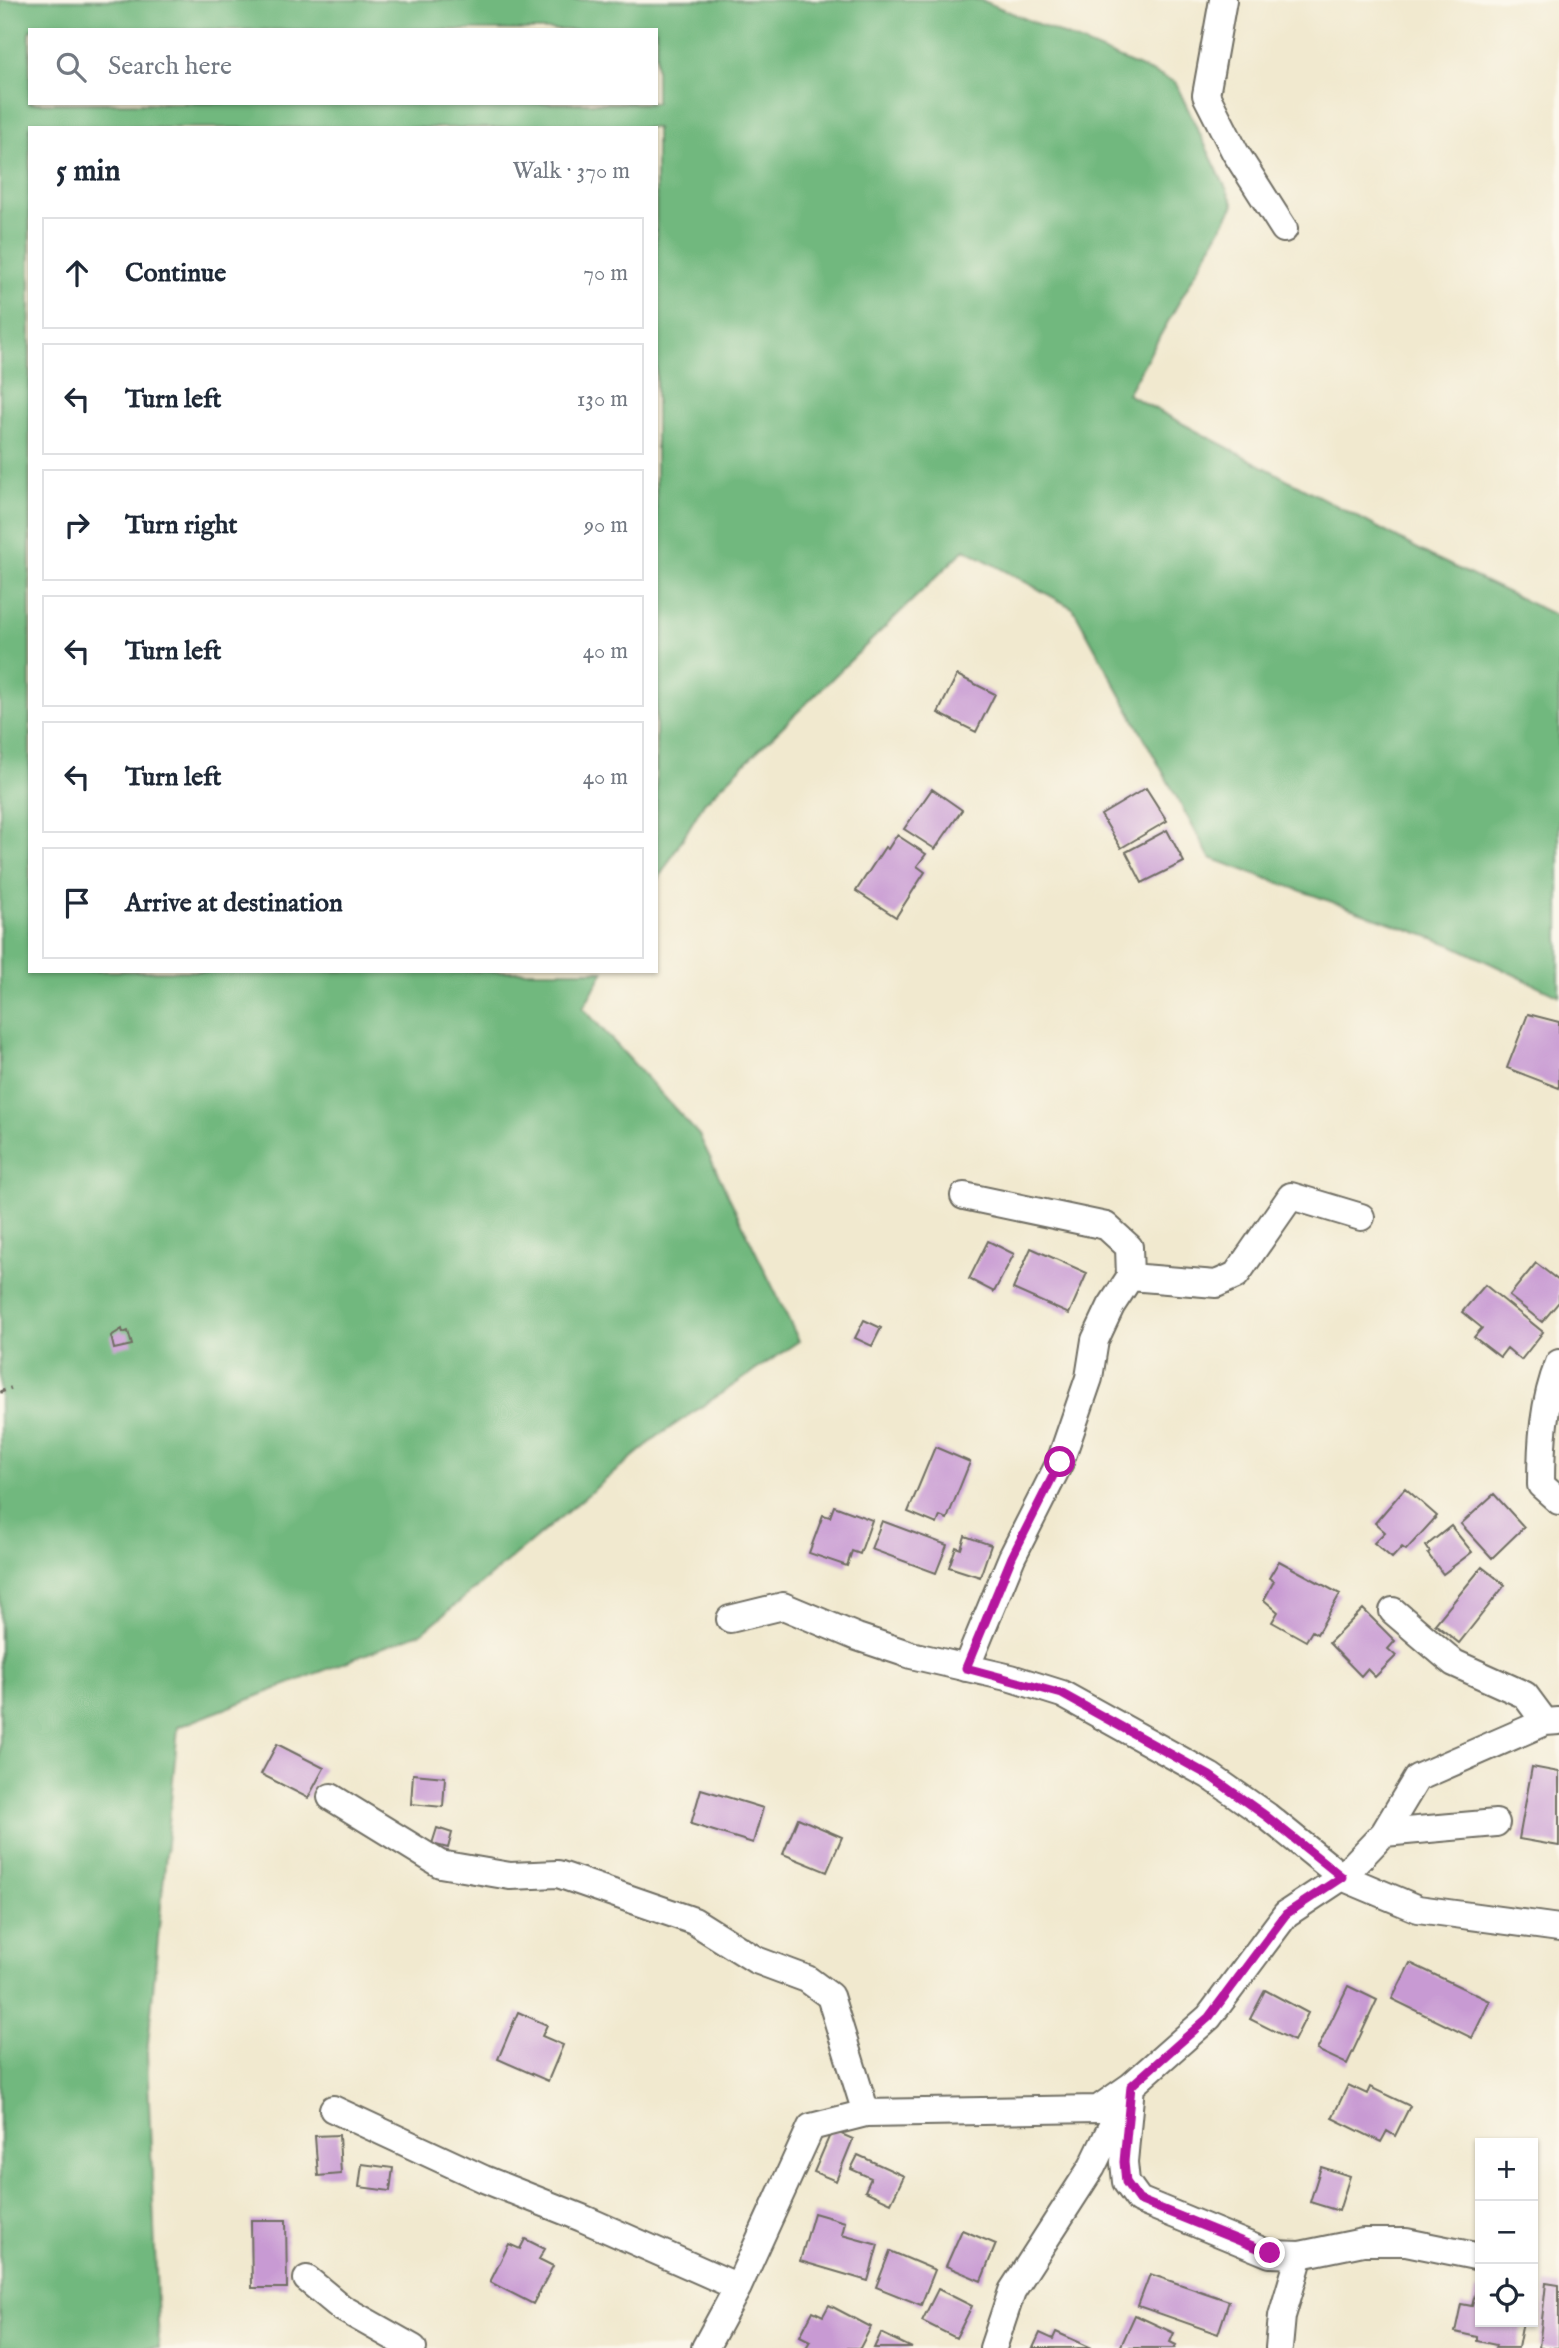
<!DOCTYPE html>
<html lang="en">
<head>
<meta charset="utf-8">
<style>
	body { margin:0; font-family:"IM FELL English",serif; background:#f6f6f7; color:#1f2937 }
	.controls { position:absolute; right:21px; bottom:21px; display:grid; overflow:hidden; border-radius:0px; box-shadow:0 2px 5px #0004 }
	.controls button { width:63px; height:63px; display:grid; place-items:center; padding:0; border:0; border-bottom:2px solid #e0e1e3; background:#fff; color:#1f2937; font:35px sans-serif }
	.stop { position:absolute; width:21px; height:21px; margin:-16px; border:5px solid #b5179e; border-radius:50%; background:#fff }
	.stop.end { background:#b5179e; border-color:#fff; box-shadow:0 2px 7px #0008 }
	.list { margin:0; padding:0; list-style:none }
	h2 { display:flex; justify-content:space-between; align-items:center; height:91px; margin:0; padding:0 28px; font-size:30px }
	h2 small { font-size:23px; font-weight:400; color:#747a83 }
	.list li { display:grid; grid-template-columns:46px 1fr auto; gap:21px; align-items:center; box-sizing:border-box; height:112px; margin:0 14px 14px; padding:0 14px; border:2px solid #e0e1e3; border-radius:0px }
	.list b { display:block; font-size:26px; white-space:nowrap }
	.list em { font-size:23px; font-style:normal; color:#747a83 }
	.icon { flex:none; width:38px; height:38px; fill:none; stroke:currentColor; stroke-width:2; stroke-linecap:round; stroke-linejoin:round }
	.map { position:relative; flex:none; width:1559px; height:2348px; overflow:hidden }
	.search { position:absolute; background:#fff; box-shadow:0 2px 5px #0004; left:28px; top:28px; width:630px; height:77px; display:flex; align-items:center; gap:18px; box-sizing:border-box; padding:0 24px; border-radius:0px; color:#747a83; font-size:26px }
	.panel { position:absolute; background:#fff; box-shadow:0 2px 5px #0004; left:28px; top:126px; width:630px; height:847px; border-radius:0px }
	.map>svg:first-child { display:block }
</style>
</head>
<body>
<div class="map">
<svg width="1559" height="2348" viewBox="0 0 1559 2348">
	<rect width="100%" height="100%" fill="#fbf7ec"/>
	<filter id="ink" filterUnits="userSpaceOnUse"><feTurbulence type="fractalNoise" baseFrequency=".0143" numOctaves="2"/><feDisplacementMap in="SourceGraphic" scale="14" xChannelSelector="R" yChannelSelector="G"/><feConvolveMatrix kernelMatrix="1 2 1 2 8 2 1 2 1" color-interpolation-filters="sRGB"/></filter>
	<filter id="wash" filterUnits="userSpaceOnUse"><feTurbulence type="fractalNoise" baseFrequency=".00686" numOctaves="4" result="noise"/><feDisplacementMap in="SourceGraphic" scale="28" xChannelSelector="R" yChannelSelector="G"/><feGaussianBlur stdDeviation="1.57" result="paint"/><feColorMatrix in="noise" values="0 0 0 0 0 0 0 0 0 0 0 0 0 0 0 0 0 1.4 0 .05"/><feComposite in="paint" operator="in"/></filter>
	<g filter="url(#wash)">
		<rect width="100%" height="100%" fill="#f1e9cf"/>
		<path fill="#71b87e" stroke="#4e7254" stroke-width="2" fill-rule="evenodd" d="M0,0h981l194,82 59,123 -107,189 304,162 128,61v379l-107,-51 -242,-87 -137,-250 -108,-59 -261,254 -48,80v-755h-626v843h574l-21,37 116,127 100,206 -141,95 -235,196 -245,95 -31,327 12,294h-159zM30,30h626v73h-626z"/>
		<g id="blocks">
			<path fill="#c89ad3" d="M957,675l38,19 -19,38 -38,-19z
				M1146,788l21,33 -46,27 -20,-33z
				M932,789l30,21 -27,39 -31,-20z
				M1167,830l17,32 -42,21 -16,-31z
				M897,835l29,19 -9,12 8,6 -29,45 -40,-26 29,-44 3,2z
				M1528,1014l31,8v66l-52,-20z
				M988,1241l26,13 -20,38 -25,-13z
				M1031,1248l56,25 -18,41 -56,-25z
				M1536,1263l23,18v21l-17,20 -33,-26z
				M1485,1285l58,47 -22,28 -14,-12 -7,9 -26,-20 8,-9 -20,-16z
				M864,1320l17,8 -9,18 -17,-8z
				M122,1329l1,4 5,-2 4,14 -18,4 -3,-13z
				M935,1447l35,15 -23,57 -7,-3 -3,8 -29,-12z
				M1405,1488l32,28 -31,34 -4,-3 -10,11 -18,-15 11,-11 -10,-9z
				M1494,1494l30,33 -32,31 -31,-34z
				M834,1506l38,14 -12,34 -8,-3 -5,15 -38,-13 14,-38 7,2z
				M882,1521l65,24 -11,28 -65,-24z
				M1451,1526l21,26 -29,22 -15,-20 2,-2 -4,-6z
				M965,1536l26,9 -11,32 -31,-10 7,-20 5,2z
				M1279,1561l61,33 -23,40 -5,-3 -6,10 -34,-19 6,-10 -14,-12 10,-19 -5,-3z
				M1482,1567l23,18 -46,58 -24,-19z
				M1363,1609l32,32 -7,8 8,7 -21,21 -8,-8 -6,7 -32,-33z
				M277,1744l47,24 -16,30 -47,-24z
				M1532,1767l27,5v74l-40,-7z
				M413,1774l32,3 -2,30 -32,-3z
				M701,1789l62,19 -10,35 -62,-19z
				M798,1818l44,19 -15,35 -44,-18z
				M437,1828l15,5 -4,15 -16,-4z
				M1410,1963l80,38 -18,37 -80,-39z
				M1348,1986l29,14 -30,64 -30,-14z
				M1265,1990l43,23 -14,28 -44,-22z
				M518,2012l29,13 -5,11 21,9 -15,36 -50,-22z
				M1348,2085l19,9 3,-7 40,19 -15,30 -8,-5 -6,11 -49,-24z
				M832,2130l21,9 -17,42 -22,-9z
				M339,2135l2,39 -23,2 -3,-40z
				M858,2155l46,21 -13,27 -26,-12 6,-13 -20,-9z
				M362,2164l31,4 -3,23 -31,-4z
				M1321,2167l29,9 -11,35 -29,-9z
				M814,2213l31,9 -3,13 36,10 -10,36 -68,-20z
				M251,2220h35l1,68h-35z
				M962,2230l34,14 -15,37 -35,-15z
				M525,2239l20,10 -6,10 14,7 -20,38 -43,-22 19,-38 11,5z
				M890,2251l45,19 -14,35 -45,-18z
				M1150,2274l79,27 -11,33 -80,-28z
				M1546,2283l13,2v63h-20z
				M938,2289l34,17 -16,32 -34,-17z
				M1476,2290l4,1v31h43l-5,26h-23l1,-3 -19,-4v-4l-22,-5 6,-28 11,2z
				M829,2305l42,22 -11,21h-54l4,-7 -10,-5 13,-25 10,5z
				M1135,2315l39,18 -4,9 6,3 -2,3h-54z
				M1056,2332l36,16h-59l7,-15 13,6z
				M881,2333l31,15h-38z"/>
		</g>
	</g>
	<g filter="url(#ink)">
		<use href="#blocks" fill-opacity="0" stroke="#706e64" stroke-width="2"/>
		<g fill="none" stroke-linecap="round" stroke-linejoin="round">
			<defs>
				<path id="minor" d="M1223,0l-17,95 29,57 49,77
					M964,1196l142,30 23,21 1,30
					M1559,1363c-16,39 -18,80 -18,122l18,16
					M1393,1611l61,52 71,32 20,27
					M730,1619l53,-13 74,31 54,18 100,23 51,16 148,82 57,40 75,61 76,32 141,19
					M966,1668l46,-111 48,-95 29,-84 6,-38 16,-34 19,-29 86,7 20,-9 55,-79 70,21
					M331,1797l109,67 70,12 48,-2 136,47 62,39 51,19 23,17 36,117
					M1384,1833l112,-10
					M1131,2086l-7,76 2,20 13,18 131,54 30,1 63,-13h43l74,15
					M333,2109l151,70 98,39 156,69
					M307,2279l35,29 71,40
					M705,2348l33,-61 73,-160 55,-14 232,-4 33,-23 78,-69 77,-103 56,-37 42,-44 33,-55 128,-56 14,-1
					M993,2348l19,-57 80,-124 31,-64
					M1279,2348l3,-32 18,-61"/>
			</defs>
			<use href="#minor" stroke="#706e64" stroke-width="30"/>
			<path stroke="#706e64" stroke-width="3.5" stroke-dasharray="5 5" stroke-linecap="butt" d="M0,1392l11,-4"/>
			<use href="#minor" stroke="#fff" stroke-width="26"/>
		</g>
	</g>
	<g fill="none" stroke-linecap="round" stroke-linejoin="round" filter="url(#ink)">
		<path stroke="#b5179e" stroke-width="9" d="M1060,1462l-48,95 -46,111 96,26 148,82 56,40 76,61 -56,37 -77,103 -78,69 -7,76 2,20 13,18 131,53"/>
	</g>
</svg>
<div class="controls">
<button>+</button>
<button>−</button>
<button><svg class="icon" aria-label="locate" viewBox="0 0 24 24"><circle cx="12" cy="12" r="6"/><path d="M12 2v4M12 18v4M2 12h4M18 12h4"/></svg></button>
</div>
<div class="stop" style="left:1060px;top:1462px"></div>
<div class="stop end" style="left:1270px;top:2253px"></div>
<div class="search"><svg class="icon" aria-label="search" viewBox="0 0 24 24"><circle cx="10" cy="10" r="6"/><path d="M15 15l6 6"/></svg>Search here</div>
<section class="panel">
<h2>5 min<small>Walk · 370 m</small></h2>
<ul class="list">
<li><svg class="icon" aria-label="ahead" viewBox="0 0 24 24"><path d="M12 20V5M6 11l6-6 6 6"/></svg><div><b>Continue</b></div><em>70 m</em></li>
<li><svg class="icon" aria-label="left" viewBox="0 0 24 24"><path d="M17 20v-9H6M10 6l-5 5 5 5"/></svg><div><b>Turn left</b></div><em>130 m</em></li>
<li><svg class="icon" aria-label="right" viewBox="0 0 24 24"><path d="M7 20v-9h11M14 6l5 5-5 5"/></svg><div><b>Turn right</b></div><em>90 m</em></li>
<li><svg class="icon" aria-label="left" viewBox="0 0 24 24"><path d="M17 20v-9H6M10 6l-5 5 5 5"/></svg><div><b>Turn left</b></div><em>40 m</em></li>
<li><svg class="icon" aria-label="left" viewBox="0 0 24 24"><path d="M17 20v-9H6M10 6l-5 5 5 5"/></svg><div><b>Turn left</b></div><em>40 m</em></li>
<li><svg class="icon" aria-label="arrive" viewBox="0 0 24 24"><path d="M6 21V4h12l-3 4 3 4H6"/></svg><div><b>Arrive at destination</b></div></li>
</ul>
</section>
</div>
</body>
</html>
